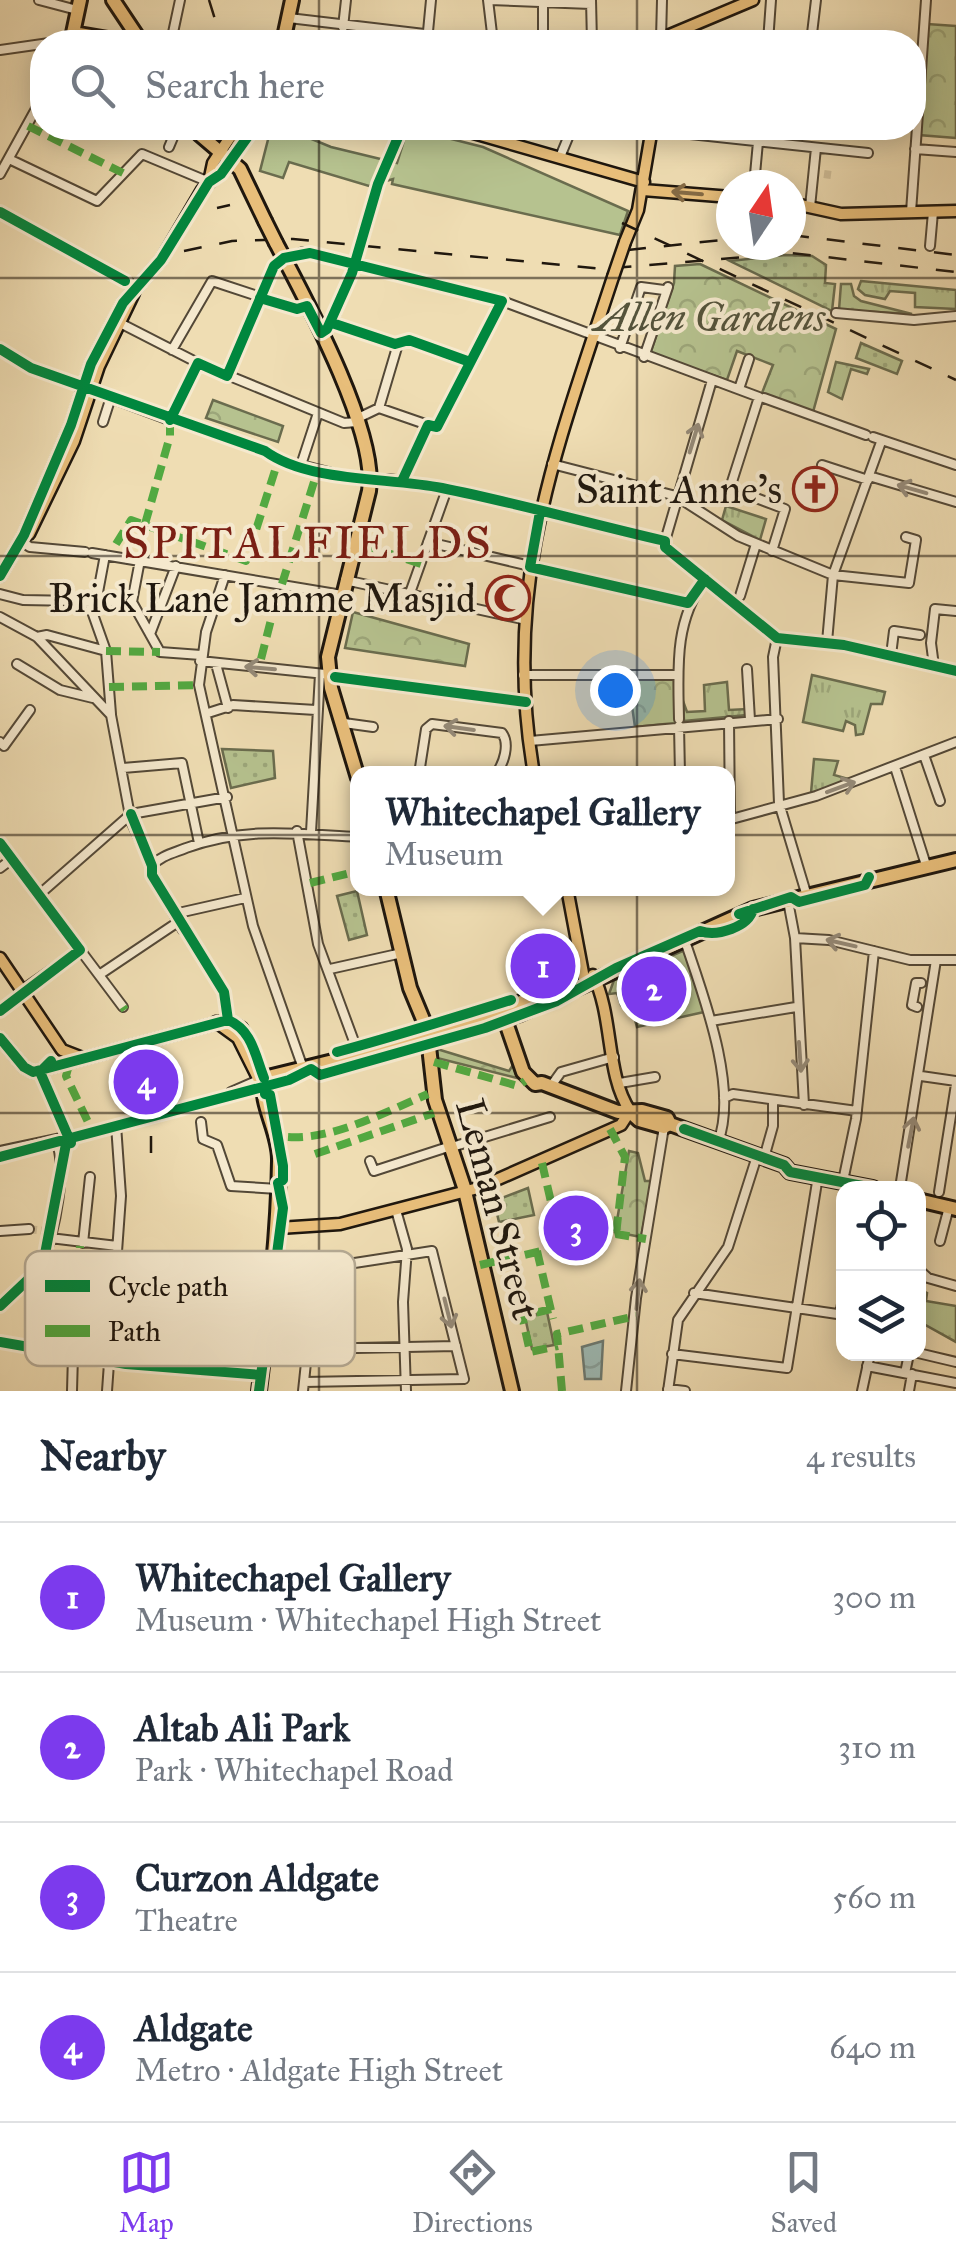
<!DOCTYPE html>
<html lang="en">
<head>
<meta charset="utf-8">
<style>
	body { margin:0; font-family:"IM FELL Great Primer",serif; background:#f6f6f7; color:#1f2937 }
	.controls { position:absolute; right:30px; bottom:30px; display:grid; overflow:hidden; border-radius:20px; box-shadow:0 5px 25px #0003 }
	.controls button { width:90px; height:90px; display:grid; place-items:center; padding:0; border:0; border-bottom:2px solid #e0e1e3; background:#fff; color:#1f2937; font:50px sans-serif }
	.compass { position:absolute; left:716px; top:170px; width:90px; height:90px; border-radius:50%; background:#fff; box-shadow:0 5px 25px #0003; rotate:13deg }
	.you { position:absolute; left:615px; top:690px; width:35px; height:35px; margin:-25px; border:8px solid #fff; border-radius:50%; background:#1a73e8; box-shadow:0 0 0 15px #1a73e833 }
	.badge { display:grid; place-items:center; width:65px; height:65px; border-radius:50%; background:#7c3aed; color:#fff; font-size:32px; font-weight:700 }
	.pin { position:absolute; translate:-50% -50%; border:5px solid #fff; box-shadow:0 2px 10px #0006 }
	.popup { position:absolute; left:350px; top:766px; width:385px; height:130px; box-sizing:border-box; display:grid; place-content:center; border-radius:20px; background:#fff; filter:drop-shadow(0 2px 8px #0005); font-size:32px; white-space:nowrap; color:#747a83 }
	.popup b { font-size:38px; color:#1f2937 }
	.popup::after { content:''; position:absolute; left:50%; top:100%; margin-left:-20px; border:20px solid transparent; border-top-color:#fff }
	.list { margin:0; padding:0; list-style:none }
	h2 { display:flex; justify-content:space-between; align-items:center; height:130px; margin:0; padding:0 40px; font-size:42px }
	h2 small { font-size:32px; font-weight:400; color:#747a83 }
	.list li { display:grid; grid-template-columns:65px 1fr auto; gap:30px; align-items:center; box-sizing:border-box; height:150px; padding:0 40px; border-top:2px solid #e0e1e3 }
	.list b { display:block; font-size:38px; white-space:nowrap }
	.list p { margin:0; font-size:32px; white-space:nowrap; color:#747a83 }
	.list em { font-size:32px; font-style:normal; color:#747a83 }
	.icon { flex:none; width:55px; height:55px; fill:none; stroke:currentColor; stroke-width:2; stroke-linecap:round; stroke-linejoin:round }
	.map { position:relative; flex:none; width:956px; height:1391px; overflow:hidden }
	.search { position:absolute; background:#fff; box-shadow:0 5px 25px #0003; left:30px; right:30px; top:30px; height:110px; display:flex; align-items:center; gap:25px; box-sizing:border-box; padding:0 35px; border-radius:40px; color:#747a83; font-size:38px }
	.sheet { height:730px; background:#fff }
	nav { display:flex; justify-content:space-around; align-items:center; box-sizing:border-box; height:140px; border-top:2px solid #e0e1e3; background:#fff; font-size:28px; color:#747a83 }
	nav a { display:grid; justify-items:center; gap:5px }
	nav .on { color:#7c3aed }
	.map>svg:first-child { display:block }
</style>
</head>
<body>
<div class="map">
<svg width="956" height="1391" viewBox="0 0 956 1391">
	<defs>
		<pattern id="grass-tufts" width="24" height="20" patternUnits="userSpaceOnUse" patternTransform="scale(2.5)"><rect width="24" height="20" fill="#b6c28f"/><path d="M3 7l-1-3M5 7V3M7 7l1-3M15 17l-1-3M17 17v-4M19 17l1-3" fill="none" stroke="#9ca67a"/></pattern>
		<pattern id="forest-crowns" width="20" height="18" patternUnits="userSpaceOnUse" patternTransform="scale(2.5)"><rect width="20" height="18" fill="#b6c28f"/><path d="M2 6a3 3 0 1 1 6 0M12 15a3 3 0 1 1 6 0" fill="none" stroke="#9ca67a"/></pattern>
		<pattern id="garden-dots" width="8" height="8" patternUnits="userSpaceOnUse" patternTransform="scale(2.5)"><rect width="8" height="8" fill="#b6c28f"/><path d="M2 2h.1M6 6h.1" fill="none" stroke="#9ca67a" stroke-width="1.8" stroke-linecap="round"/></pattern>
		<pattern id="water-waves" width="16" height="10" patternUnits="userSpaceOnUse" patternTransform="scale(2.5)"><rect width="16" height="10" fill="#9dbab5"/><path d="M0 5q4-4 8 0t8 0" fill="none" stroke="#879f9a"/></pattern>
	</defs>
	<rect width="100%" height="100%" fill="#efddb3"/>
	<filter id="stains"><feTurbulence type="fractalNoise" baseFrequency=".002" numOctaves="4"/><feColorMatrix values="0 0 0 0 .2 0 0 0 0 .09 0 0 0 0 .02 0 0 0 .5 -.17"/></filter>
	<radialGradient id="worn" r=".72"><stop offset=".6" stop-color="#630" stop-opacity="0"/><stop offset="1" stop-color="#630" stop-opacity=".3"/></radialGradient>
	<path fill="url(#grass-tufts)" stroke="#6a6c4e" stroke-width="2.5" d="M861,281l95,9v19l-41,-2v-14l-25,-2 -5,8 -20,-4 -7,-6z
		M841,284h10l3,12 7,5 51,13 -73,-4z
		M836,362l33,7 -2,5 -16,-5 -9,30 -14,-7z
		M726,506l40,13 -6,21 -38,-20z
		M812,675l73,17 -3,12h-11l-8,30 -7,1 -1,-10 -9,-4 -3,10 -40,-9z
		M727,682l2,28 18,-1v6l-63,6 -1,-20 4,11 18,-1 -1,-26z
		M814,759l24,2 -4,14 18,5 -41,13z
		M919,1289l8,4 -1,8 30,5v36l-34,-19 3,-22 -6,-3z"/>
	<path fill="url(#forest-crowns)" stroke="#6a6c4e" stroke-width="2.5" d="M927,24l29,2v112l-37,-3z
		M700,264l136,65 -23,83 -51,-19 11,-28 -36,-14 -10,29 -77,-26 24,-71 1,-17z
		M213,400l70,26 -5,16 -72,-24z
		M353,612l116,32 -4,22 -120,-18z
		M618,676h56l1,47 -40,4 -5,-35 -10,-1z
		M685,950l19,62 -67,15 -7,-25 -9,3 -4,-12 -8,1 5,-14z
		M437,1049l72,22 4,-6 4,13 -80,-20z
		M629,1151l9,2 7,28h7l-11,56 -26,-5z"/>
	<path fill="url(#garden-dots)" stroke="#6a6c4e" stroke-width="2.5" d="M785,255l27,1 14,9 -1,18 10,1 -3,27 -102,-50z
		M861,343l41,18 -5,13 -41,-16z
		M222,749l51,2 2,27 -44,10z
		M357,891l10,44 -18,5 -12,-44z
		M528,1188l6,27 -35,7 -5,-21z
		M547,1312l7,33 -22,4 -7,-32z"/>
	<path fill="#b6c28f" stroke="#6a6c4e" stroke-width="2.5" d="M271,128h14l46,19 66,16 11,-35 75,19 145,64 -8,24 -228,-51 1,-5 -24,7 -80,-24 -6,16 -23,-7z"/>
	<path fill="url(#water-waves)" stroke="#6b7972" stroke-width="2.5" d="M603,1341l-2,38h-16l-3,-32z"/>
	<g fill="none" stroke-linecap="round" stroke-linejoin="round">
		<path stroke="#d0bf9a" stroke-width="8" stroke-dasharray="8 4" stroke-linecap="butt" d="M824,174l7,1
			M29,1229l15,2"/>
		<defs>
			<path id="minor" d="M39,0l38,10
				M488,0l5,42
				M490,0l101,4
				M591,0l1,42
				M289,18l203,24
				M343,27l3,-27
				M661,39l1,-39
				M171,42l9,-42
				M427,42l4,-42
				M543,42v-40
				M600,42h26
				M768,42l3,-42
				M811,42l5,-42
				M0,50l70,-10
				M634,128l234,25
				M759,135v-7
				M169,147l8,-19
				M395,148l7,-20
				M915,149l41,3
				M560,157l12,-29
				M9,159l88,42 45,-47 67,28
				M0,174l42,-76
				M382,176l8,-16
				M754,185l4,-43
				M810,207l6,-59
				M0,212l137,75
				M911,212l15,-212
				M930,246l3,-34
				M836,313l78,7 42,-4
				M118,322l80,41 146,60 13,-1
				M332,323l63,21 14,-4 61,22
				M321,333l11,-10 28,-74
				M620,348l21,-61 23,3
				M0,349l31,19 138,52 22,-42
				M172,350l40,-69 85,28 10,-3
				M644,357l24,-70
				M227,376l47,-110 29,-14 199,49 257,96 -29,91 55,21 -13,42
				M739,389l10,-30
				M764,398l102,37
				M379,408l49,17
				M318,413l-17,52 58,15 30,-1 58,10 218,52v6l112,91 67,7 112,26
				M356,419l23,-11 19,-64
				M103,422l8,-25
				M428,425l9,2 65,-126
				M873,437l83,28
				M552,464l124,32 62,40 95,39 76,8 7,-43 -10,-3
				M822,465l46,15
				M869,476l87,26
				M402,481l26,-56
				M20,541l10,6 55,5
				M665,541l47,-161
				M428,542l260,61
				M92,553l250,42
				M225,575l-19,57 -7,53 54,241 51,145
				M345,580l177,39
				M410,593l37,-104
				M0,594l23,6 109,2
				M740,596l16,-52
				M132,602l28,50 41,3
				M132,602l8,-42
				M89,603l17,48 5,63
				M96,603l9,-48
				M0,617l37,20 74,78 20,106 21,45v9l31,55
				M150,634l26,-68
				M37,637l10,-2 59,16
				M777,638l-4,19 6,146 27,90
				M827,642l6,-67 48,-133
				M891,655l3,-24 26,4
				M200,661l125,13
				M17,664l43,26 33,8
				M216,664l12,44
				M934,666l-3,-23 4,-34 21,2
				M747,669l3,51
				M523,675h155
				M335,677l191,25
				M208,713l25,-8 83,5
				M679,719c-1,-52 -5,-96 26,-140
				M729,721l1,99
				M344,723l29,4
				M679,726l1,48
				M530,741l248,-22
				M0,742l4,4 26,-36
				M924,755l16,46
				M895,767l31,98
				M123,768l59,-5 17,80
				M419,774l7,-45 6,-5 70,9c8,11 2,30 -6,41
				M131,814l96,-17
				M728,820l88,-24 140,-54
				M297,831l21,113 41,111
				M311,832l9,-158
				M0,843l123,164
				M152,866c8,-10 22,-13 34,-18 59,-22 111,-14 172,-11
				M0,868l12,-9
				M41,893l90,-79
				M788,901l7,37 9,167
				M174,914l71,-16
				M684,938c18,54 55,149 34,204
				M795,938l34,2 81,20h46
				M330,969l72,-16
				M99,975l79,-53
				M21,991l59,-41
				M917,1007l-5,-2 4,-22h5
				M711,1021l85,-14
				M921,1076l35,5
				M620,1083l35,-6
				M551,1086l10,-14 53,-15
				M231,1092l32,-14
				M724,1098l9,-4 124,17
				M201,1122l2,17 14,6 14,41 47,3
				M452,1147l98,-30
				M0,1151l65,-14
				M0,1157l262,-71
				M764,1158l9,-32v-26
				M370,1161l4,10 77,-25
				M843,1181l13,-62 18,-168
				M900,1188l36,-228
				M939,1192l17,-108
				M396,1210l11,39 -4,53 3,89
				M0,1231l29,-2
				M50,1238l67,8
				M940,1241l9,-34
				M83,1243l7,-66
				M117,1257l46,4v22l6,1
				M918,1269l10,9 28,8
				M694,1293l150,22
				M0,1306c16,-14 33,-28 43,-47 11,-20 26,-100 12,-117
				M840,1315l4,-22
				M0,1342l126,22 135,11
				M307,1349l149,-3
				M918,1353l38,9
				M672,1354l115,14 31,-192
				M75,1355l3,-59
				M867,1366l89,17
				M905,1373l4,-19
				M668,1389l17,2
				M72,1391l1,-36
				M107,1391l14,-195 -5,-71
				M303,1391l13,-122 116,-18 32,128 -160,3
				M626,1391l10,-93 28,-171
				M668,1391l10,-71 50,-73 29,-91
				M862,1391l8,-37
				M909,1391l3,-17"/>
			<path id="major" d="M653,42l100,-42
				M456,128l188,54
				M209,182l4,-19 23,-35
				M643,190l88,7
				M791,203l50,11 115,-3
				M625,242l13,-32 14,-82
				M24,535l5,-1 45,-93 25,-75 35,-73
				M0,576l24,-41 47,-110 20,-61 32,-61 38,-43 41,-70 24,-24
				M534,774c-33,-188 22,-323 79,-497
				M567,888l18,96
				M0,958l62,92 18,7
				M216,1022l22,16 24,48 27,-6 6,-6
				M0,1038l24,29 9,5 195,-52 14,8 22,50
				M279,1228l61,-4 138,-36 143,-63 9,-14c-25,-38 -16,-94 -37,-136"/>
			<path id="highway" d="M80,0l-7,33 53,9
				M113,0l28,42
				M283,42l9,-42
				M199,134l41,35 25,52
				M227,164l22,-36
				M276,243c29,55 102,189 93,248l-41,166 3,31 27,90
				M386,888l24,100 17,41 8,71 29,87 48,204
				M501,1008l22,64 12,12 7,-1 76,29 24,-1 25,7 3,6 114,41 6,7 83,16
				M384,1047l43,-18 122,-35
				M628,1110l11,10 25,7 6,-3
				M918,1200l38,9
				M259,1391c9,-75 19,-153 20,-230 1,-28 -20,-57 -15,-83l118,-29 23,-1 115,-34 233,-105 203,-49"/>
		</defs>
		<use href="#minor" stroke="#534837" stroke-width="12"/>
		<use href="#major" stroke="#1f170e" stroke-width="15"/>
		<use href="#highway" stroke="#1f170e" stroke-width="18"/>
		<use href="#minor" stroke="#f5e9ce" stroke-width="8"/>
		<use href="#major" stroke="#e8be7a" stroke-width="10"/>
		<use href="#highway" stroke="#e8be7a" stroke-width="12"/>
		<path stroke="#1f170e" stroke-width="2.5" stroke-dasharray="18 18" stroke-linecap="butt" d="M209,0l13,42
			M217,208l13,-3
			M622,223l334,157
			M791,235l165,20
			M628,250l103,-11
			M184,251l48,-10 61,-2 310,30 188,-16 165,19
			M147,1057l2,4
			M131,1061l2,5
			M151,1136v17"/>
		<defs>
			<path id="minor-bridge" d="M360,249l6,-19"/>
			<path id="major-bridge" d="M613,277l12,-35"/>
			<path id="highway-bridge" d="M265,221l11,22"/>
		</defs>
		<use href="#minor-bridge" stroke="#534837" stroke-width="12" stroke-linecap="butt"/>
		<use href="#major-bridge" stroke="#1f170e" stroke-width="15" stroke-linecap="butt"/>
		<use href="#highway-bridge" stroke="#1f170e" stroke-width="18" stroke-linecap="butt"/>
		<use href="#minor-bridge" stroke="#f5e9ce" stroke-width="8"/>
		<use href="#major-bridge" stroke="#e8be7a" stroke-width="10"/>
		<use href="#highway-bridge" stroke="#e8be7a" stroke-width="12"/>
		<path stroke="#52a941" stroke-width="8" stroke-dasharray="15 8" stroke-linecap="butt" d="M39,106l3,2
			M28,126l95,47
			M145,524l25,-88v-16l7,3
			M116,544l15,-24 115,41 32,-100 -7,-6
			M363,545l58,19
			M282,584l36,-115
			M106,651l54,1
			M261,659l17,-67
			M109,687l90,-2
			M310,883l48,-12
			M123,1007l2,3
			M434,1062l84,24 7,-5
			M69,1065l-3,11 23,48
			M610,1129l15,28 -9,77
			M288,1137c45,3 97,-25 140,-43
			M315,1154l119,-41
			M542,1163l19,82
			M537,1251l16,68
			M480,1265l136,-31 30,5
			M78,1294l2,-48
			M551,1309l-29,7 8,36 28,-6
			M562,1391l-5,-57 79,-18"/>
		<defs>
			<path id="cycleway" d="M0,212l125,69
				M260,298l37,11 10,-3 14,27 6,-4 25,-56 26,-89 24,-56
				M332,323l63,21 14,-4 61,22
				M0,349l31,19 234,83c44,32 124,26 177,37 75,15 149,36 223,53v6l112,91 67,7 112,26
				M170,420l28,-57 29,13 47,-110 10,-8 26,-5 192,48 -65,126 -9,-2 -26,56
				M540,512l-10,55 158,36 17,-24
				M0,576l24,-41 47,-110 20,-61 32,-61 38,-43 48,-78 12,-8 33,-46
				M335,677l191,25
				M131,814l21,52v9l72,117 4,28
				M0,843l80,107 -80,61
				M739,914l52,-17 8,5 66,-17 4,-8
				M0,1038l24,29 9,5 195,-52c24,10 27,35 36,58
				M337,1052c62,-17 113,-33 174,-52
				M684,1129l100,36 6,7 83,16
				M0,1157l289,-77 22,-11 9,6 165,-47 72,-27 59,-33 84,-37c17,6 49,-4 53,-22
				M0,1306l34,-32 11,-20 21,-110 5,-1 -31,-71 11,-11
				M0,1342l126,22 135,11
				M259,1391l24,-183 -5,-25 5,-3v-14l-13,-71 -5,-1"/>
		</defs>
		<use href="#cycleway" stroke="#f5e9ce" stroke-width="16"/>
		<use href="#cycleway" stroke="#00873e" stroke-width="10"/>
	</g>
	<defs><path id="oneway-shaft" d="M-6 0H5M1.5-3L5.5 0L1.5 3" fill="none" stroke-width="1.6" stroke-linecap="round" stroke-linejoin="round" transform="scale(2.5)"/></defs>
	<use stroke="#846a44" href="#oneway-shaft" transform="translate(687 193) rotate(-175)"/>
	<g stroke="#958a78">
		<use href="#oneway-shaft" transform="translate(694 438) rotate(-73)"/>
		<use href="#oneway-shaft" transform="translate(912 489) rotate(-164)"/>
		<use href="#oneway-shaft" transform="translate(260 668) rotate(-175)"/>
		<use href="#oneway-shaft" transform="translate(459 728) rotate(-172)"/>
		<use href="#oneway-shaft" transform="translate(841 787) rotate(-20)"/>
		<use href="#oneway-shaft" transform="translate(841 943) rotate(-167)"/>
		<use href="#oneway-shaft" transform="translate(800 1057) rotate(86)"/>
		<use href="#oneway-shaft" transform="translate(911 1132) rotate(-79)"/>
		<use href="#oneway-shaft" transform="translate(638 1294) rotate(-84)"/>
		<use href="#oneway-shaft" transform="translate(448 1313) rotate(76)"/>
	</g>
	<path fill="none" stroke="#1f170e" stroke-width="2.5" stroke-opacity="0.55" d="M319,0v42M637,0v42M319,128v1263M637,128v1263M0,278h956M0,556h956M0,835h956M0,1113h956"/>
	<defs>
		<symbol id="church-ring" viewBox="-11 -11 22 22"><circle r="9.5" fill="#f5e9ce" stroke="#8f2418" stroke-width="1.5"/><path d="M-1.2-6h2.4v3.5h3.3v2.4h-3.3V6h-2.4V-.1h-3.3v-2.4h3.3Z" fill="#8f2418"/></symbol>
		<symbol id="mosque-ring" viewBox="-11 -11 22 22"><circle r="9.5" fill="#f5e9ce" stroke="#8f2418" stroke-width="1.5"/><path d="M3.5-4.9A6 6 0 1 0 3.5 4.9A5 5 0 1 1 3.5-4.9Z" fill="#8f2418"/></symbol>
	</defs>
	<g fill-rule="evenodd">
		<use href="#church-ring" x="790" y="464" width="50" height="50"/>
		<use href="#mosque-ring" x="483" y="573" width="50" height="50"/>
	</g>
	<g text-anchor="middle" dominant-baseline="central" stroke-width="8" stroke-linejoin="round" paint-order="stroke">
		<g font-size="40" font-style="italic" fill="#54533b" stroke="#f5e9ce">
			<text x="710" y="317">Allen Gardens</text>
		</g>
		<g font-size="40" fill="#1f170e" stroke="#f5e9ce" text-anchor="end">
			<text x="782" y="489">Saint Anne's</text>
			<text x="476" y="598">Brick Lane Jamme Masjid</text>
		</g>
		<g font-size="40" fill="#1f170e" stroke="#f5e9ce">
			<text transform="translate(498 1209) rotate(75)">Leman Street</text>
		</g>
		<g font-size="45" letter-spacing="2.5" fill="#7a1f14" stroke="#f5e9ce">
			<text x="308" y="542">SPITALFIELDS</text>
		</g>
	</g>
	<rect x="25" y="1251" width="330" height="115" rx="15" fill="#f5e9ce" stroke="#b5aa94" stroke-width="2.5"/>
	<rect x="45" y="1280" width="45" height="12" fill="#00873e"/>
	<rect x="45" y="1325" width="45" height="12" fill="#52a941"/>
	<g font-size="28" fill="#1f170e">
		<text x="108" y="1296">Cycle path</text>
		<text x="108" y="1341">Path</text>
	</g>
	<rect width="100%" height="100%" filter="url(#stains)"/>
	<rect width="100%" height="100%" fill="url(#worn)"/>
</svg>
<div class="controls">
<button><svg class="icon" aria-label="locate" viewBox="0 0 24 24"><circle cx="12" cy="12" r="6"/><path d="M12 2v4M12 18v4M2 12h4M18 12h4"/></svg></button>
<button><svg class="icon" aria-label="layers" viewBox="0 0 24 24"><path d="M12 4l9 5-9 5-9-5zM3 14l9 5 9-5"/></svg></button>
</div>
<svg class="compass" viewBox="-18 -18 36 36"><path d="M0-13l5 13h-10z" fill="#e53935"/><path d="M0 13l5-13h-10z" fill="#747a83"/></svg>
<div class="you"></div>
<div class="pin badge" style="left:543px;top:966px">1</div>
<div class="popup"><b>Whitechapel Gallery</b>Museum</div>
<div class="pin badge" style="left:654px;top:989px">2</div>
<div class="pin badge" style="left:576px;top:1228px">3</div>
<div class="pin badge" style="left:146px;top:1082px">4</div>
<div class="search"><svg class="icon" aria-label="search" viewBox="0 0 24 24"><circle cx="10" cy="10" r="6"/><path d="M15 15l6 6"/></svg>Search here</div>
</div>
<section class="sheet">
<h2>Nearby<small>4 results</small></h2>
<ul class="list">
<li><span class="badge">1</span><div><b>Whitechapel Gallery</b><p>Museum · Whitechapel High Street</p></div><em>300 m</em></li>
<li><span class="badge">2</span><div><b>Altab Ali Park</b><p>Park · Whitechapel Road</p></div><em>310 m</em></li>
<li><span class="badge">3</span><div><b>Curzon Aldgate</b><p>Theatre</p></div><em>560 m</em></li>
<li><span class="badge">4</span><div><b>Aldgate</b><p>Metro · Aldgate High Street</p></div><em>640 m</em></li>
</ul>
</section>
<nav>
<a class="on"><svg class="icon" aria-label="map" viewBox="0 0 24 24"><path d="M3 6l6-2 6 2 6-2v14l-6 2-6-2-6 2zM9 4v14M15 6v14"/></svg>Map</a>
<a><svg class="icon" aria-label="directions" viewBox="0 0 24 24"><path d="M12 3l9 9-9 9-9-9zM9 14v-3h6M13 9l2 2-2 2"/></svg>Directions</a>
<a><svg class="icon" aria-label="saved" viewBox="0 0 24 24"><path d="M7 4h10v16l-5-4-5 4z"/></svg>Saved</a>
</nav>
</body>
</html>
